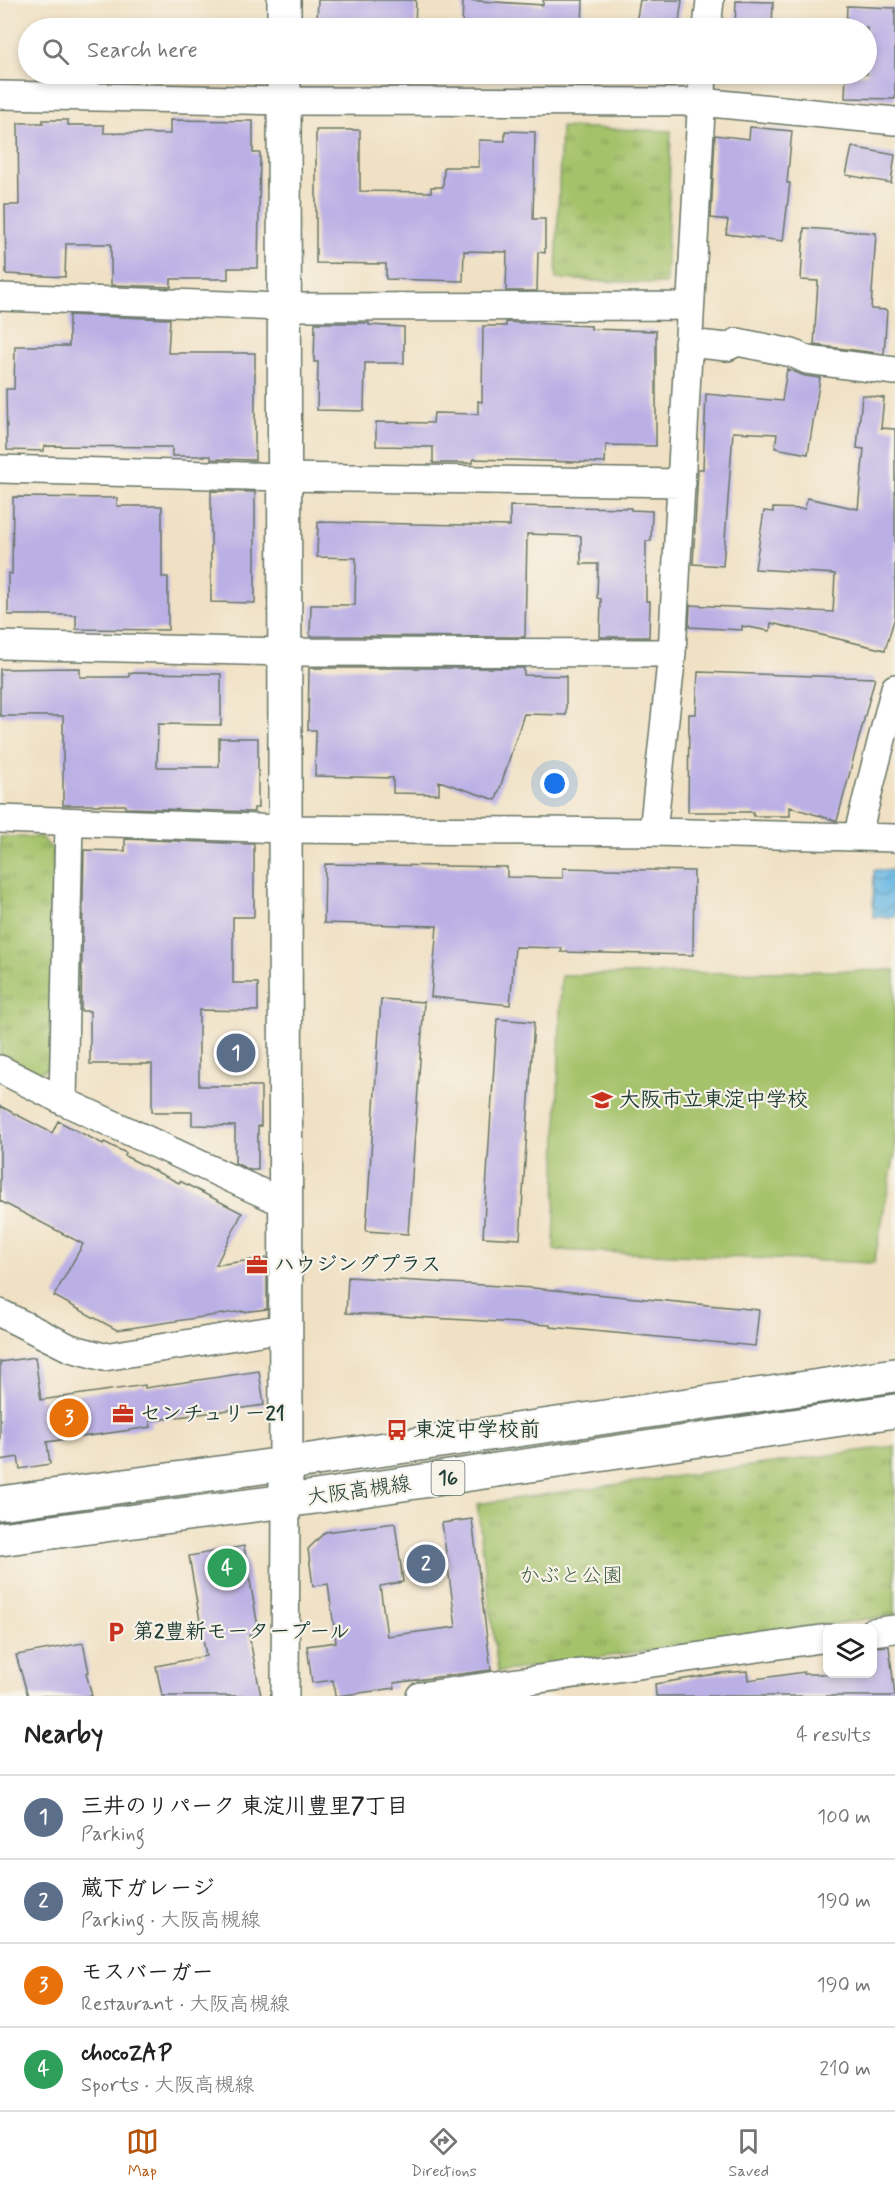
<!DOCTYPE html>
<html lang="en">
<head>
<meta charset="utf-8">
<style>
	body { margin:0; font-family:Mynerve,"Klee One",sans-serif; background:#f2f2f2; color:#222 }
	.controls { position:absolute; right:18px; bottom:18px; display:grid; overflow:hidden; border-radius:12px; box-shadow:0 3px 9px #0003 }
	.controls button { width:54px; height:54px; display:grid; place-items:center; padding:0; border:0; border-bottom:2px solid #e0e0e0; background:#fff; color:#222; font:30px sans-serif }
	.you { position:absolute; left:555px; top:784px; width:21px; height:21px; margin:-15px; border:4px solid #fff; border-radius:50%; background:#1a73e8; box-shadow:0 0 0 9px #1a73e833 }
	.badge { display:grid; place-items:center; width:39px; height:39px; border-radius:50%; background:#b45309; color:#fff; font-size:20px; font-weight:700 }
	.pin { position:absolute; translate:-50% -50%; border:3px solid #fff; box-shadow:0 2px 6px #0006 }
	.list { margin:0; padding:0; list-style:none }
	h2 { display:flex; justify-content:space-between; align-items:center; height:78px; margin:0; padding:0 24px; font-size:26px }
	h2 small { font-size:20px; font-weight:400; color:#767676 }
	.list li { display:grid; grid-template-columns:39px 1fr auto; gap:18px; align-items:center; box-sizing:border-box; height:84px; padding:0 24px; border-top:2px solid #e0e0e0 }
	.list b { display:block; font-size:22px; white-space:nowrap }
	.list p { margin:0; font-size:20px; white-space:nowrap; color:#767676 }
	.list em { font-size:20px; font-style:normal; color:#767676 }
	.icon { flex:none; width:33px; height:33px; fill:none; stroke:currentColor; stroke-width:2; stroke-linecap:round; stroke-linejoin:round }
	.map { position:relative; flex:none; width:895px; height:1696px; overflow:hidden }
	.search { position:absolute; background:#fff; box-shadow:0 3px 9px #0003; left:18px; right:18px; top:18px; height:66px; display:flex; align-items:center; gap:15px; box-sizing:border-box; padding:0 21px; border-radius:33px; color:#767676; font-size:22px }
	.sheet { height:414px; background:#fff }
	nav { display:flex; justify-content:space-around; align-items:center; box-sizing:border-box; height:84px; border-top:2px solid #e0e0e0; background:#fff; font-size:16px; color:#767676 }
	nav a { display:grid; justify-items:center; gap:3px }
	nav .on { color:#b45309 }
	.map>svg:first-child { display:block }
</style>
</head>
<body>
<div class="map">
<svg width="895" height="1696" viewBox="0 0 895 1696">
	<defs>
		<pattern id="park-tufts" width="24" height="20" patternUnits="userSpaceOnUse" patternTransform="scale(1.5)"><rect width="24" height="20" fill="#a4c26a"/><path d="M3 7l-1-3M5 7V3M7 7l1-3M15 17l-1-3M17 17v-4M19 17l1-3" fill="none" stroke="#859f58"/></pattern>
		<pattern id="water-waves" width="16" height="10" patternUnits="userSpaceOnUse" patternTransform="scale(1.5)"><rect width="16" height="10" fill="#68b6e2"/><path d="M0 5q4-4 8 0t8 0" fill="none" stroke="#5595b8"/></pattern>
	</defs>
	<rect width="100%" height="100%" fill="#f7f3e8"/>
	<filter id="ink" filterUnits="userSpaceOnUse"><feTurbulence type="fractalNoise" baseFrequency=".0167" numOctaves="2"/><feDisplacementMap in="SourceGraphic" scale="12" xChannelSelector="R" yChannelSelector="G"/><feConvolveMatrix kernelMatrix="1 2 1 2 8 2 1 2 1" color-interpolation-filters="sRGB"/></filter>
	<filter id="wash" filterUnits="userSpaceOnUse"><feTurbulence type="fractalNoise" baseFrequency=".008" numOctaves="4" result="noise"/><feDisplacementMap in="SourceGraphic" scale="24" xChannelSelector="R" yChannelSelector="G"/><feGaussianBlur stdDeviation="1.35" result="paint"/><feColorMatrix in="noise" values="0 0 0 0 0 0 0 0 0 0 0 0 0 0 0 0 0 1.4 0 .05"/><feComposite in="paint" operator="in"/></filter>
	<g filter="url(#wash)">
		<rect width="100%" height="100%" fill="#f0e1c4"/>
		<path fill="url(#park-tufts)" stroke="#62804f" stroke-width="1.5" d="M561,127l110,4 -5,153 -110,-5z
			M0,837h41l12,13 1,214 -15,9 -39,-19z
			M895,1446v169l-397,57 -21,-168z"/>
		<path fill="#a4c26a" stroke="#62804f" stroke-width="1.5" d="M895,970v183l-21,110 -320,-13 7,-275z"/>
		<path fill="url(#water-waves)" stroke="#447a8b" stroke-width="1.5" d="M874,870h21v47h-22z"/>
		<g id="blocks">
			<path fill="#bbb0e5" d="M318,0h98l-1,28h-42v-3l-13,-2 -43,-2z
				M463,0l80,5v-5h40l-1,28h-120z
				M640,0h42l-4,28h-43z
				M736,1l37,1 -1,26h-37z
				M847,6l48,2v91l-50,-1 1,-24h21v-46h-21z
				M43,120h25v5h36v8l66,1v-14l83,1v32h7l-2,115h-30v11h-57v8l-60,-2v-41h-45l-1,33 -59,-3 -1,-69h14l-1,-82h25z
				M750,127l42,4 -5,52h3l-7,58 -57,-7 2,-14 -17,-2 4,-83 34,4z
				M316,130h44v61l71,1v-5h12l1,-20h35v-27l26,1v-10l30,1 -2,87h12v34l-7,-1 -1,39h-31l1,-39 -43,-1 -1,30 -77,-2v-15l-70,-1z
				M852,147l43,8 -4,28 -45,-8z
				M804,228l72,5 -5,76 16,1 -3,44 -70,-9 4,-64 -17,-1z
				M69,315l101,4 -2,34h87v107l-44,-1v-3h-39v-9l-128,-1v5l-37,-1 -1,-61h8l1,-43h54z
				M506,322l85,4v3l65,2v115l-50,-1 -1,18 -132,-4v4h-40v-16l-57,-1v-24l57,1 1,-10 44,1v-13l4,1 1,-76h23z
				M315,323h54v2l35,2v36h-39l-1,48 -47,-1 1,-48h-4z
				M787,369l18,7 15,2 -12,76 -33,-6 2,-14 -44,-2 -10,134 -30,-2 5,-95h5l3,-75 76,7z
				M862,395l22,3 -3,30 14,1v188l-10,33 -114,-27 -1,8 -28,-5v4l-53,-3 1,-22 143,7 2,-38 -80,-5 9,-58 9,1v-4l32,1 2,-11 51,11 6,-60 -7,-1z
				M211,491l44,1v111l-44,-1z
				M13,497l104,1v8h45v71h6v53l-92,-1v-14h-68v-42l4,1z
				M510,506l121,2v2l21,1 -1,30h-5v60h4l-1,36h-49l1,-38 -4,-1 1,-34h-17v-28l-54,-2 -2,103 -215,-1 1,-31h44l1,-47 -39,-1 1,-35 192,4z
				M80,668v9h49v-4l92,1v51l-63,-1 -1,43h62v-29h39v70h-4v4l-129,-4v-3h-62v-89h-63v-47z
				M309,668h215v7l42,1v39l-42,-1 -28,86 -57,-19v13l-46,-1v-15l-78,-2 1,-46h-8z
				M698,672l177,6 -38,143 -47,-14v9h-37v-4h-65l1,-98h7z
				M125,839l129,5v73h-21v66h25v28l-59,-1v76h62v40h-3v44h-8l-15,-7v-37l-43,-1v-13h-40v-48h-62v-53h-9l3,-161 41,1z
				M325,864l182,3v10l56,1v-10l131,3 -1,84 -132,-3 1,-4 -47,-1 -5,58 -79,-8 6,-71 -113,-3z
				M381,999l43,3 -16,232 -42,-3z
				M497,1019l37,3 -14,217 -37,-2z
				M0,1106l52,27 6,-12 45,23 1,-2 22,11 -1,3 54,27 1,-2 62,32 -26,52 51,-7v51l-25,3v-1l-125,19 -63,-34 29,-52 -83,-43z
				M348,1277l185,11 226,22 -4,36 -205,-19v-2l-204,-12z
				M35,1357l6,43 104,-15v3l114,-17 5,34 -114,16 1,6 -104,15 3,22 -30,5 -2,-12 -18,3v-98z
				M472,1519l19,151 -97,13 1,5 -57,8h-3l-2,-16 -21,3 -5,-37 29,-4 -8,-58 -15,2 -5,-37 17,-17 70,-9 8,59 -23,4 7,50 69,-9 -14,-104z
				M244,1546l15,87 -10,2 12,61h-99l-6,-30 50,-10 -17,-100z
				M83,1643l6,29 -3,1 6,23h-64l-12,-41z
				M889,1646l6,50h-239l-1,-12 66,-11 26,-2 1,9 56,-8v2h69v-27z"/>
		</g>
	</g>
	<g filter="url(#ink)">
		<use href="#blocks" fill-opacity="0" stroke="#687666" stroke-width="1.5"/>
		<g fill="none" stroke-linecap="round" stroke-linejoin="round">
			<defs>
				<path id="minor" d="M707,28l3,-28
					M0,95l284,6 416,1 195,19
					M0,297l283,10 406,-1
					M688,343l39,4 10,-5 55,11 15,7 88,11
					M0,469l283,8 399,6
					M0,645l283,7 389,1
					M0,819l284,10 369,3 242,6
					M653,832l19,-179 31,-579
					M857,837l38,-149
					M0,1069l63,32 221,102
					M63,1101l6,-279
					M0,1313l70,35 34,9 181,-29
					M872,1632l23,-3
					M285,1696l1,-195
					M420,1696l408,-58"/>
				<path id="tertiary" d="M284,28v-28
					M284,74l2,1427"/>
				<path id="primary" d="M0,1503l255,-35 640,-93
					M0,1539l315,-42 580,-86"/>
			</defs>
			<use href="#minor" stroke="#687666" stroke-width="30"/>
			<use href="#tertiary" stroke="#687666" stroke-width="36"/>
			<use href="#primary" stroke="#687666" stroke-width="36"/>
			<use href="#minor" stroke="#fff" stroke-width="27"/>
			<use href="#tertiary" stroke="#fff" stroke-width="33"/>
			<use href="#primary" stroke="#fff" stroke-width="33"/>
		</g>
	</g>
	<defs>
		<symbol id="school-bare" viewBox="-9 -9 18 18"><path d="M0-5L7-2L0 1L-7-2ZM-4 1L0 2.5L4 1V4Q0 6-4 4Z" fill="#c8321e" stroke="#f7f3e8" stroke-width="2.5" paint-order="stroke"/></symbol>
		<symbol id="office-bare" viewBox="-9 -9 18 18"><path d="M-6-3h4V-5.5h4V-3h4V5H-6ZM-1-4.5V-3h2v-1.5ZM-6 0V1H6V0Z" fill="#c8321e" stroke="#f7f3e8" stroke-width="2.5" paint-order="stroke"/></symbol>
		<symbol id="bus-bare" viewBox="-9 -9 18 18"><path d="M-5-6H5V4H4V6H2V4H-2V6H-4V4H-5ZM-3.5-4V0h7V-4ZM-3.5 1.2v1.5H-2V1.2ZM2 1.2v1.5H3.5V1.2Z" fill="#c8321e" stroke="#f7f3e8" stroke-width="2.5" paint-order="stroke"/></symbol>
		<symbol id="parking-bare" viewBox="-9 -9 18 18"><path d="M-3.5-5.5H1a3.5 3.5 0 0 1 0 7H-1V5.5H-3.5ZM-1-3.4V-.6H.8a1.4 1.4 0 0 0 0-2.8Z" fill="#c8321e" stroke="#f7f3e8" stroke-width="2.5" paint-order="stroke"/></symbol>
	</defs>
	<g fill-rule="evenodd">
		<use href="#school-bare" x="587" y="1085" width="30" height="30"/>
		<use href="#office-bare" x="242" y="1250" width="30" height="30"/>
		<use href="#office-bare" x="108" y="1399" width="30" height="30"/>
		<use href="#bus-bare" x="382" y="1415" width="30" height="30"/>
		<use href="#parking-bare" x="101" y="1617" width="30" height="30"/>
	</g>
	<g text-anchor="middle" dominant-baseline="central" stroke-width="4.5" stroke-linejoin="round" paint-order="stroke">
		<rect fill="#f7f3e8" stroke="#60746a" stroke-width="1.5" x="431.5" y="1461" width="33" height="34" rx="4.5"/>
		<g font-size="20" font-weight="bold" fill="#1f3d34">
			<text x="448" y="1478">16</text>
		</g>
		<g font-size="21" font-weight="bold" fill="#1f3d34" stroke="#f7f3e8" text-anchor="start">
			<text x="619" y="1100">大阪市立東淀中学校</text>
			<text x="274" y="1265">ハウジングプラス</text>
			<text x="140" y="1414">センチュリー21</text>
			<text x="414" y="1430">東淀中学校前</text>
			<text x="133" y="1632">第2豊新モータープール</text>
		</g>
		<g font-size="21" fill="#1f3d34" stroke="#f7f3e8">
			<text transform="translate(359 1491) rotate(-8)">大阪高槻線</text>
		</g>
		<g font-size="21" fill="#405e42" stroke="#f7f3e8">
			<text x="571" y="1576">かぶと公園</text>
		</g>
	</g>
</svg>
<div class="controls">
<button><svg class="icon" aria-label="layers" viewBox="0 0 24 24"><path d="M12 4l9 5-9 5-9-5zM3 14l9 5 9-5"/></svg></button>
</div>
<div class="you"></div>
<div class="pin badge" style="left:236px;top:1053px;background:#5c6f8a">1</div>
<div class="pin badge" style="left:426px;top:1564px;background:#5c6f8a">2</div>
<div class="pin badge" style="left:69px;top:1418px;background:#e8710a">3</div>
<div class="pin badge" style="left:227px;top:1568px;background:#2e9e5b">4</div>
<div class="search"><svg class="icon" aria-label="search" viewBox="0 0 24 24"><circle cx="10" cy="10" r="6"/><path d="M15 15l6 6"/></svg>Search here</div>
</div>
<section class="sheet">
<h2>Nearby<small>4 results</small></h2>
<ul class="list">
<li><span class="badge" style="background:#5c6f8a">1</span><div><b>三井のリパーク 東淀川豊里7丁目</b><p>Parking</p></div><em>100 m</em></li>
<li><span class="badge" style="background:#5c6f8a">2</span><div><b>蔵下ガレージ</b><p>Parking · 大阪高槻線</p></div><em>190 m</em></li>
<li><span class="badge" style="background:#e8710a">3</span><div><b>モスバーガー</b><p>Restaurant · 大阪高槻線</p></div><em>190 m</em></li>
<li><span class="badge" style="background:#2e9e5b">4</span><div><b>chocoZAP</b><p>Sports · 大阪高槻線</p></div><em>210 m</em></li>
</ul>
</section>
<nav>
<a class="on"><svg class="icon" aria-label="map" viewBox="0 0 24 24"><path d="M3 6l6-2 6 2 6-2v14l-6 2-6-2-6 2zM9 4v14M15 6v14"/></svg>Map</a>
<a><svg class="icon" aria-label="directions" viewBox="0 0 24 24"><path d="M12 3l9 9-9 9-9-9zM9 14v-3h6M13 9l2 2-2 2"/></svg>Directions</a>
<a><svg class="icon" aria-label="saved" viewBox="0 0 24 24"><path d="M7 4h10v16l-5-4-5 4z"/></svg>Saved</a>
</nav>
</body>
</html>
